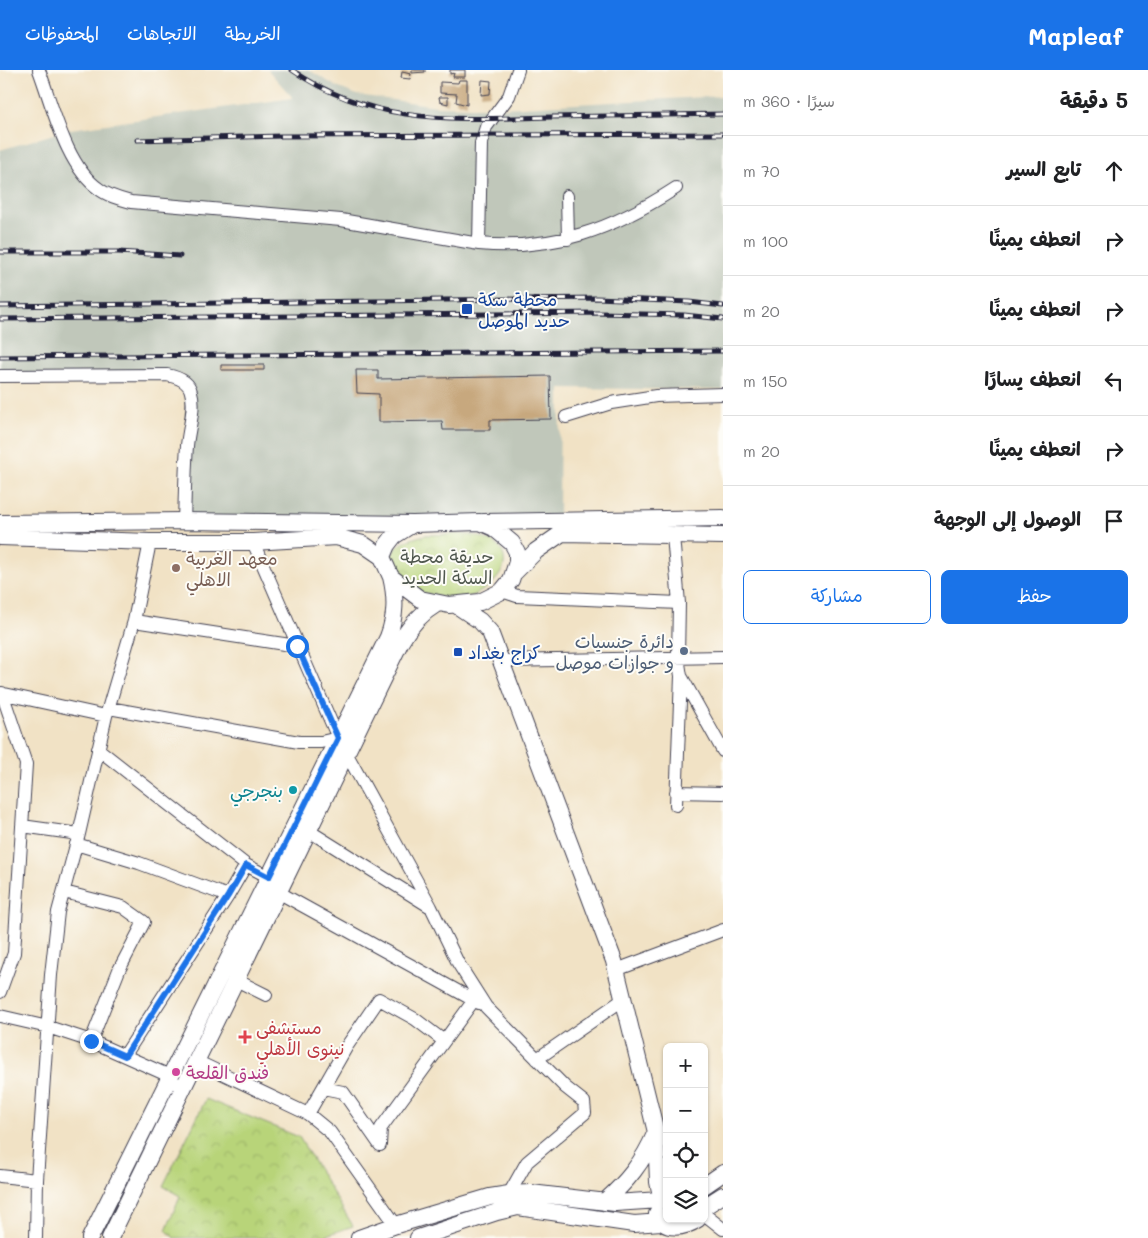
<!DOCTYPE html>
<html lang="ar">
<head>
<meta charset="utf-8">
<style>
	body { margin:0; font-family:Mali,"Playpen Sans Arabic",sans-serif; background:#f2f2f2; color:#202124; direction:rtl }
	.controls { position:absolute; right:15px; bottom:15px; display:grid; overflow:hidden; border-radius:8px; box-shadow:0 1px 4px #0004 }
	.controls button { width:45px; height:45px; display:grid; place-items:center; padding:0; border:0; border-bottom:1px solid #e0e0e0; background:#fff; color:#202124; font:25px sans-serif }
	.stop { position:absolute; width:15px; height:15px; margin:-11px; border:4px solid #1a73e8; border-radius:50%; background:#fff }
	.stop.end { background:#1a73e8; border-color:#fff; box-shadow:0 1px 5px #0008 }
	.list { margin:0; padding:0; list-style:none }
	h2 { display:flex; justify-content:space-between; align-items:center; height:65px; margin:0; padding:0 20px; font-size:21px }
	h2 small { font-size:16px; font-weight:400; color:#757577 }
	.list li { display:grid; grid-template-columns:32px 1fr auto; gap:15px; align-items:center; box-sizing:border-box; height:70px; padding:0 20px; border-top:1px solid #e0e0e0 }
	.list b { display:block; font-size:19px; white-space:nowrap }
	.list em { font-size:16px; font-style:normal; color:#757577 }
	.actions { display:flex; gap:10px; padding:15px 20px }
	.actions a { flex:1; padding:11px 0; border:1px solid #1a73e8; border-radius:8px; text-align:center; font-size:18px; color:#1a73e8 }
	.actions .main { background:#1a73e8; color:#fff }
	.icon { flex:none; width:28px; height:28px; fill:none; stroke:currentColor; stroke-width:2; stroke-linecap:round; stroke-linejoin:round }
	.map { position:relative; flex:none; width:723px; height:1168px; overflow:hidden; direction:ltr }
	header { display:flex; align-items:center; gap:30px; box-sizing:border-box; height:70px; padding:0 25px; background:#1a73e8; color:#fff }
	header strong { font-size:24px }
	nav { display:flex; gap:28px; margin-inline-start:auto; font-size:18px }
	main { display:flex }
	aside { flex:1; background:#fff }
	.map>svg:first-child { display:block }
</style>
</head>
<body>
<header>
<strong>Mapleaf</strong>
<nav><a>الخريطة</a><a>الاتجاهات</a><a>المحفوظات</a></nav>
</header>
<main>
<aside>
<h2>5 دقيقة<small>سيرًا · 360 m</small></h2>
<ul class="list">
<li><svg class="icon" aria-label="ahead" viewBox="0 0 24 24"><path d="M12 20V5M6 11l6-6 6 6"/></svg><div><b>تابع السير</b></div><em>70 m</em></li>
<li><svg class="icon" aria-label="right" viewBox="0 0 24 24"><path d="M7 20v-9h11M14 6l5 5-5 5"/></svg><div><b>انعطف يمينًا</b></div><em>100 m</em></li>
<li><svg class="icon" aria-label="right" viewBox="0 0 24 24"><path d="M7 20v-9h11M14 6l5 5-5 5"/></svg><div><b>انعطف يمينًا</b></div><em>20 m</em></li>
<li><svg class="icon" aria-label="left" viewBox="0 0 24 24"><path d="M17 20v-9H6M10 6l-5 5 5 5"/></svg><div><b>انعطف يسارًا</b></div><em>150 m</em></li>
<li><svg class="icon" aria-label="right" viewBox="0 0 24 24"><path d="M7 20v-9h11M14 6l5 5-5 5"/></svg><div><b>انعطف يمينًا</b></div><em>20 m</em></li>
<li><svg class="icon" aria-label="arrive" viewBox="0 0 24 24"><path d="M6 21V4h12l-3 4 3 4H6"/></svg><div><b>الوصول إلى الوجهة</b></div></li>
</ul>
<div class="actions"><a class="main">حفظ</a><a>مشاركة</a></div>
</aside>
<div class="map">
<svg width="723" height="1168" viewBox="0 0 723 1168">
	<defs>
		<pattern id="park-crowns" width="20" height="18" patternUnits="userSpaceOnUse" patternTransform="scale(1.25)"><rect width="20" height="18" fill="#b8d479"/><path d="M2 6a3 3 0 1 1 6 0M12 15a3 3 0 1 1 6 0" fill="none" stroke="#9eb66a"/></pattern>
	</defs>
	<rect width="100%" height="100%" fill="#fdfcf7"/>
	<filter id="ink" filterUnits="userSpaceOnUse"><feTurbulence type="fractalNoise" baseFrequency=".02" numOctaves="2"/><feDisplacementMap in="SourceGraphic" scale="10" xChannelSelector="R" yChannelSelector="G"/><feConvolveMatrix kernelMatrix="1 2 1 2 8 2 1 2 1" color-interpolation-filters="sRGB"/></filter>
	<filter id="wash" filterUnits="userSpaceOnUse"><feTurbulence type="fractalNoise" baseFrequency=".0096" numOctaves="4" result="noise"/><feDisplacementMap in="SourceGraphic" scale="20" xChannelSelector="R" yChannelSelector="G"/><feGaussianBlur stdDeviation="1.12" result="paint"/><feColorMatrix in="noise" values="0 0 0 0 0 0 0 0 0 0 0 0 0 0 0 0 0 1.4 0 .05"/><feComposite in="paint" operator="in"/></filter>
	<g filter="url(#wash)">
		<rect width="100%" height="100%" fill="#f1e2c5"/>
		<path fill="#c0c7ba" d="M268,0h41l30,18 18,7 79,11 67,2 220,-12v294l-163,-2 -1,133h-375l3,-75 -3,-71h-184v-225l71,-21 222,-31z"/>
		<path fill="url(#park-crowns)" stroke="#6d7b5a" d="M426,465c17,0 38,-3 54,2 43,13 22,48 -9,59 -12,3 -23,2 -35,0 -23,-5 -35,-14 -46,-36 4,-16 21,-22 36,-25z
			M206,1029l93,38 54,89 -35,12h-144l-8,-8 14,-34 -17,-10z"/>
		<g id="blocks">
			<path fill="#c7a87e" d="M412,0h13v2l-13,1z
				M450,0h15v7h-12l1,-4 -4,1z
				M402,2l9,2 -1,5 -9,-1z
				M459,10h8v25l-11,-3 1,-8 -17,-1v-11l18,1z
				M482,10l9,1 -1,13 -9,1z
				M439,27h9v7l-8,-2z
				M221,295h43v5h-43z
				M356,300h22v9l172,-3 1,43 -61,1v10h-47l-1,-9 -63,1v-28l-22,-1z"/>
		</g>
	</g>
	<g filter="url(#ink)">
		<use href="#blocks" fill-opacity="0" stroke="#413f50" stroke-width="1"/>
		<g fill="none" stroke-linecap="round" stroke-linejoin="round">
			<defs>
				<path id="minor" d="M39,0c14,37 27,96 60,119 9,7 21,10 32,13l210,18 138,24 2,-101 5,-16 23,-31 9,-26
					M567,126l1,43
					M479,174c76,7 134,-15 197,-56
					M0,306l167,-1c10,2 22,6 24,17 5,15 -3,39 -4,54 -2,25 -2,50 -3,75
					M566,347l45,-14 45,-7 67,-2
					M673,466l6,67 -1,54 3,19 -5,129
					M253,472l85,196 93,169 27,56 28,44 79,80 19,15 1,11 -58,49 -18,32 -1,6
					M502,521l15,5 162,7
					M134,551l163,25
					M502,591l221,-4
					M681,606l42,75
					M0,623l106,23
					M109,638l190,34h22l17,-4
					M98,679l148,116 23,12
					M676,722l47,1
					M22,756l57,8
					M309,761l120,75
					M76,774l63,19 89,33 18,-31
					M64,822l59,15 21,15 -25,48 -28,71
					M278,822l201,111
					M616,900l107,-40
					M236,910l30,15
					M0,922l14,-39 12,-189 -24,-71
					M0,946l48,11 43,14 72,32 20,16
					M125,985l103,-159
					M537,989l87,-60
					M196,991l112,53 22,18 66,93
					M323,1018l20,4 37,53 1,-17 93,-128
					M308,1044l39,-68 32,-47 36,20 29,22
					M0,1106l37,4
					M704,1144l19,15
					M36,1168l1,-58 14,-205 7,-63 21,-78 27,-118 28,-95 16,-79"/>
				<path id="major" d="M480,452l14,6 18,15 5,9v10l-6,18 -9,11 -22,11 -31,3 -29,-6 -29,-22 -9,-20 5,-12 7,-9 19,-12z
					M483,452l240,-4
					M0,453l184,-2 229,3
					M0,467l150,5h103l83,-5 27,7 19,13
					M515,502l21,-21 26,-18 161,3
					M456,535l24,16 10,11 124,329 42,171 2,50 4,18
					M704,1116l19,-13
					M604,1132c23,-20 39,-40 51,-68
					M704,1137l19,-12
					M657,1144c6,18 28,14 41,5
					M90,1168l298,-601c8,-21 8,-39 3,-60
					M110,1168l290,-595c10,-18 21,-30 38,-40
					M359,1168l37,-13 94,-28 19,-3 22,-1 84,10 45,-3
					M418,1168l79,-26 21,-5 116,17 27,-2"/>
			</defs>
			<use href="#minor" stroke="#413f50" stroke-width="14"/>
			<use href="#major" stroke="#413f50" stroke-width="18"/>
			<use href="#minor" stroke="#fff" stroke-width="12"/>
			<use href="#major" stroke="#fff" stroke-width="16"/>
			<defs>
				<path id="rail" d="M292,0c84,57 163,49 260,47 57,-1 114,-2 171,-3
					M137,70l144,-4 442,-2
					M0,182h119l61,4
					M0,236l597,-8 92,4 34,4
					M0,249l599,-6 85,2 39,4
					M0,287l723,-6"/>
			</defs>
			<use href="#rail" stroke="#22223b" stroke-width="5"/>
			<use href="#rail" stroke="#fdfcf7" stroke-width="3" stroke-dasharray="9" stroke-linecap="butt"/>
		</g>
	</g>
	<g fill="none" stroke-linecap="round" stroke-linejoin="round" filter="url(#ink)">
		<path stroke="#1a73e8" stroke-width="6" d="M91,971l34,15 103,-160 18,-31 23,12 69,-139 -41,-92"/>
	</g>
	<g fill="#1a4fb4" stroke="#fdfcf7" stroke-width="2">
		<rect x="461" y="233" width="12" height="12" rx="2.5"/>
		<rect x="453" y="577" width="10" height="10" rx="2.5"/>
	</g>
	<circle fill="#8d6e63" stroke="#fdfcf7" stroke-width="2" cx="176" cy="498" r="5"/>
	<circle fill="#5c6f8a" stroke="#fdfcf7" stroke-width="2" cx="684" cy="581" r="5"/>
	<circle fill="#0f9aa8" stroke="#fdfcf7" stroke-width="2" cx="293" cy="720" r="5"/>
	<path fill="#e0444e" stroke="#fdfcf7" stroke-width="2" d="M242.5 959.5h5v5h5v5h-5v5h-5v-5h-5v-5h5z"/>
	<circle fill="#d1479c" stroke="#fdfcf7" stroke-width="2" cx="176" cy="1002" r="5"/>
	<g text-anchor="middle" dominant-baseline="central" stroke-width="4" stroke-linejoin="round" paint-order="stroke">
		<g font-size="18" fill="#164399" stroke="#fdfcf7" text-anchor="start">
			<text x="478" y="229">محطة سكة<tspan x="478" dy="21">حديد الموصل</tspan></text>
			<text x="468" y="582">كراج بغداد</text>
		</g>
		<g font-size="18" fill="#4f574e" stroke="#fdfcf7">
			<text x="447" y="486">حديقة محطة<tspan x="447" dy="21">السكة الحديد</tspan></text>
		</g>
		<g font-size="18" fill="#785e54" stroke="#fdfcf7" text-anchor="start">
			<text x="186" y="488">معهد الغربية<tspan x="186" dy="21">الاهلي</tspan></text>
		</g>
		<g font-size="18" fill="#4e5e75" stroke="#fdfcf7" text-anchor="end">
			<text x="674" y="571">دائرة جنسيات<tspan x="674" dy="21">و جوازات موصل</tspan></text>
		</g>
		<g font-size="18" fill="#0d838f" stroke="#fdfcf7" text-anchor="end">
			<text x="283" y="720">بنجرجي</text>
		</g>
		<g font-size="18" fill="#be3a42" stroke="#fdfcf7" text-anchor="start">
			<text x="256" y="957">مستشفى<tspan x="256" dy="21">نينوى الأهلي</tspan></text>
		</g>
		<g font-size="18" fill="#b23c85" stroke="#fdfcf7" text-anchor="start">
			<text x="186" y="1002">فندق القلعة</text>
		</g>
	</g>
</svg>
<div class="controls">
<button>+</button>
<button>−</button>
<button><svg class="icon" aria-label="locate" viewBox="0 0 24 24"><circle cx="12" cy="12" r="6"/><path d="M12 2v4M12 18v4M2 12h4M18 12h4"/></svg></button>
<button><svg class="icon" aria-label="layers" viewBox="0 0 24 24"><path d="M12 4l9 5-9 5-9-5zM3 14l9 5 9-5"/></svg></button>
</div>
<div class="stop" style="left:297px;top:576px"></div>
<div class="stop end" style="left:91px;top:971px"></div>
</div>
</main>
</body>
</html>
